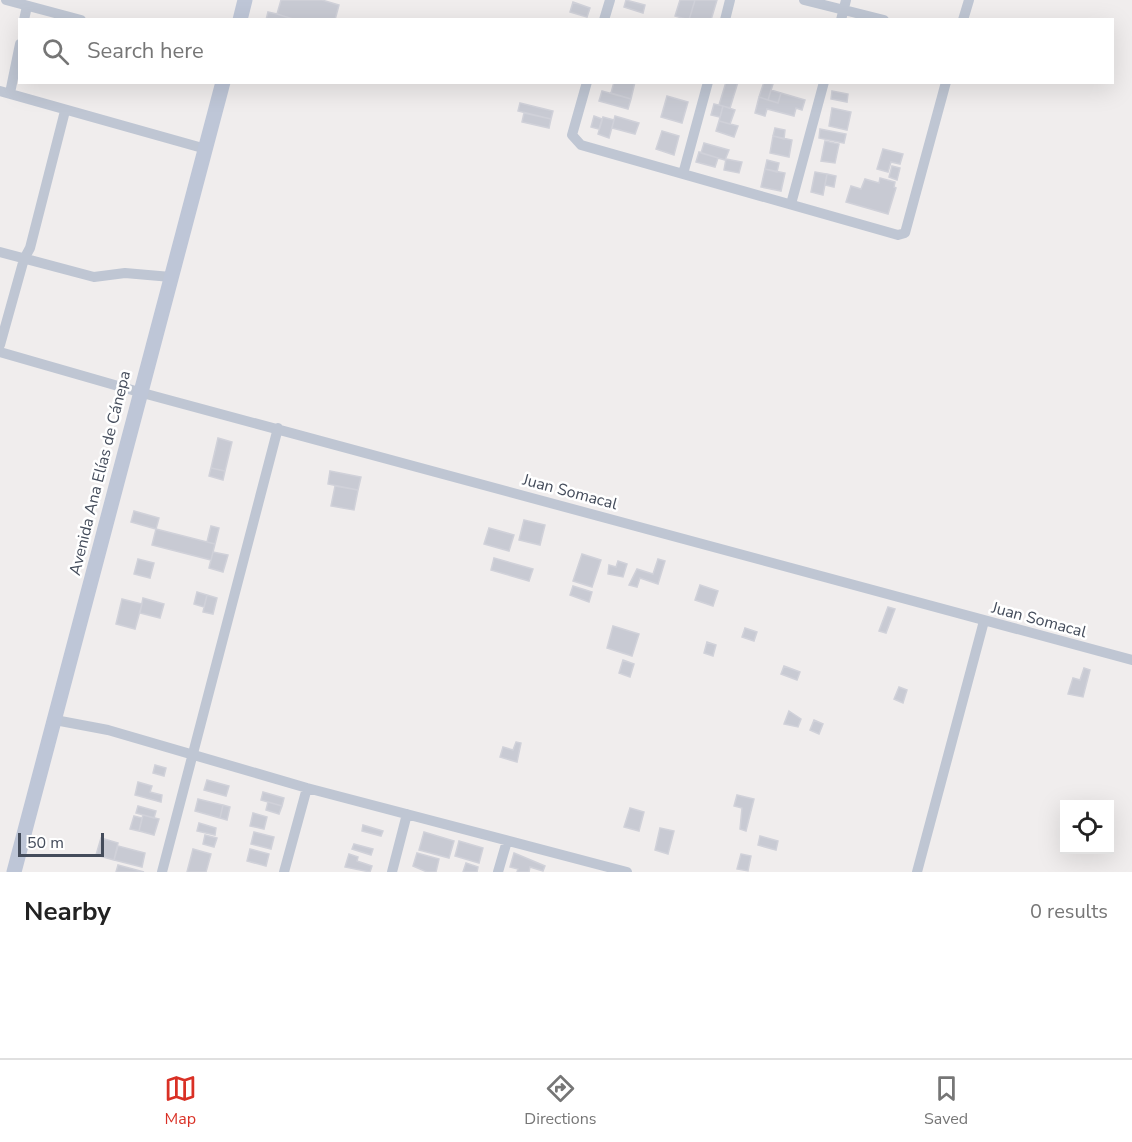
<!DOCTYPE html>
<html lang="en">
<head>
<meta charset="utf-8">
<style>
	body { margin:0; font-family:"Nunito Sans",sans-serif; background:#f6f6f6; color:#222 }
	.controls { position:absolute; right:18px; bottom:18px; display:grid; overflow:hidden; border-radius:0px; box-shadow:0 6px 24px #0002 }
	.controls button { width:54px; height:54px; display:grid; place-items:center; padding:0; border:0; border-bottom:2px solid #e0e0e0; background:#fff; color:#222; font:30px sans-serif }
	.scale { position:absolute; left:18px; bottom:15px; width:86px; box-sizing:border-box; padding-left:6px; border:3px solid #444c5b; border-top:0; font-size:16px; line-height:21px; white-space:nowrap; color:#444c5b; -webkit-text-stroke:4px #fff; paint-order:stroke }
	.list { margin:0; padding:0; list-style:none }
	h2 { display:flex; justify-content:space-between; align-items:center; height:78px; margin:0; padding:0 24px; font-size:26px }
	h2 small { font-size:20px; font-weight:400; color:#767676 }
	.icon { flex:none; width:33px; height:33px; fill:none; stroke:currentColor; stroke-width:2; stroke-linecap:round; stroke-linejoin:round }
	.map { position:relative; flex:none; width:1132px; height:872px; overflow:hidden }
	.search { position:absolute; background:#fff; box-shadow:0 6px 24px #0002; left:18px; right:18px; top:18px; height:66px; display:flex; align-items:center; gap:15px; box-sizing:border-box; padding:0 21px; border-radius:0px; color:#767676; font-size:22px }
	.sheet { height:186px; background:#fff }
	nav { display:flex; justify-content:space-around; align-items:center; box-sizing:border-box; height:84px; border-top:2px solid #e0e0e0; background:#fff; font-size:16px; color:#767676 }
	nav a { display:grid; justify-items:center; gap:3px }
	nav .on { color:#d93025 }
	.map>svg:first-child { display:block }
</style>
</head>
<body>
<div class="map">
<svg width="1132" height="872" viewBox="0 0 1132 872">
	<rect width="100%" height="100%" fill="#f0eded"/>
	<path fill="#c8cad3" stroke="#d0d1d9" stroke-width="1.5" d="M281,0h41l17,5 -4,15h-39l-19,-6z
		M626,0l19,5 -2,8 -19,-6z
		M680,0h15l-6,20 -14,-4z
		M695,0h22l-6,20h-22z
		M573,2l17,6 -3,9 -17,-5z
		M268,12l9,2 19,6h-30z
		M614,82h21l-4,17 -20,-6z
		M726,82h12l-8,26 -11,-3z
		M764,82l9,2 -5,16 -9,-3z
		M771,90l10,3 -3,10 -10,-3z
		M602,91l29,8 -3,10 -29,-8z
		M832,91l16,3 -1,8 -16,-3z
		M781,93l24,7 -3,10 -6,-2 -2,8 -27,-7 -2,7 -10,-3 4,-16 19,6z
		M667,96l21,6 -6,21 -21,-6z
		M520,103l33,8 -2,8 -33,-8z
		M714,104l9,2 -3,11 -9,-2z
		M723,106l12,4 -5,14 -11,-3z
		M832,108l19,4 -4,18 -18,-4z
		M524,113l27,6 -2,9 -27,-6z
		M594,116l8,3 -3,10 -8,-2z
		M615,116l24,7 -4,11 -23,-6z
		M603,117l11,3 -5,18 -11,-4z
		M719,121l19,5 -4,11 -18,-6z
		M775,128l10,2 -1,9 -11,-3z
		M820,129l26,5 -2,9 -25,-5z
		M662,131l17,5 -5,19 -18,-6z
		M773,136l19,4 -3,17 -19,-4z
		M825,141l14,3 -4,19 -14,-2z
		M704,143l25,7 -4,10 -24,-7z
		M883,149l20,5 -3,10 -9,-2 -3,10 -11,-3z
		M699,152l19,6 -3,9 -19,-5z
		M726,159l16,3 -3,11 -15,-3z
		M767,160l12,3 -2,9 -12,-3z
		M892,166l8,2 -3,12 -8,-3z
		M765,169l20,4 -4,18 -20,-4z
		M815,172l12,2 -4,21 -12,-3z
		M827,174l9,2 -2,11 -9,-2z
		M880,178l15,4 -1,5 2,1 -8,26 -42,-12 5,-16 10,3 4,-10 14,4z
		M218,438l14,4 -7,29 -14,-3z
		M211,468l14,3 -2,9 -14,-4z
		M330,471l31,6 -3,13 -30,-6z
		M335,486l23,4 -4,20 -23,-4z
		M134,511l25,7 -3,11 -25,-7z
		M524,520l21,5 -5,20 -21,-5z
		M211,526l8,2 -4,16 -8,-2z
		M489,528l25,7 -5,16 -25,-7z
		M156,529l59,15 -4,16 -59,-15z
		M213,552l15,3 -5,17 -14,-4z
		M582,554l19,6 -9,27 -19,-6z
		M494,558l39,11 -4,12 -38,-11z
		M138,559l16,4 -4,15 -16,-4z
		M658,559l7,2 -7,23 -18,-6 -3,9 -8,-2 8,-16 16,5z
		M618,561l9,3 -4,13 -15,-3 1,-9 7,2z
		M700,585l18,6 -5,15 -18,-6z
		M573,586l19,6 -3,10 -19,-7z
		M197,592l10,3 -3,12 -10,-3z
		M207,595l10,3 -4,16 -10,-2z
		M143,598l21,6 -4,14 -20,-5z
		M122,599l20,5 -7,25 -19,-5z
		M888,607l7,2 -9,24 -7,-2z
		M613,626l26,8 -7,22 -25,-8z
		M745,628l12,4 -3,9 -12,-4z
		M707,642l9,3 -3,11 -9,-3z
		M623,660l11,4 -4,13 -11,-4z
		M784,666l16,6 -3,8 -16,-6z
		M1084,668l6,2 -7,27 -15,-3 5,-16 7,2z
		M899,687l8,3 -4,13 -9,-4z
		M789,711l12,8 -3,8 -14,-3z
		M814,720l9,4 -4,10 -9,-4z
		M516,742l5,1 -4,19 -17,-5 3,-10 10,3z
		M155,765l11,3 -2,8 -11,-3z
		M207,780l22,6 -3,10 -22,-6z
		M138,782l14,4 -2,6 12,3 -1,7 -26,-7z
		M263,792l21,6 -2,8 -21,-6z
		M737,795l17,4 -8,32 -6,-2 2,-21 -8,-2z
		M198,799l25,6 -3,13 -25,-7z
		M268,802l14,4 -3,8 -13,-4z
		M223,805l7,2 -3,13 -7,-2z
		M138,806l18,5 -2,7 -18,-5z
		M630,808l14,4 -5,19 -15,-4z
		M253,813l14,4 -3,12 -14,-3z
		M143,815l16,4 -5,16 -15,-4z
		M134,816l8,2 -3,13 -9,-2z
		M199,823l17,5 -1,7 -18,-4z
		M363,825l20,6 -2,5 -19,-5z
		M660,828l14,3 -6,23 -13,-4z
		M254,832l20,5 -3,12 -20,-5z
		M424,832l30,9 -5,17 -30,-8z
		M205,835l12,3 -3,9 -11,-3z
		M760,836l18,5 -2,9 -18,-5z
		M101,838l17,5 -4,17 -18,-5z
		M459,841l24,7 -4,15 -24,-7z
		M354,844l19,5 -2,6 -19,-6z
		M118,846l27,7 -3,14 -28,-7z
		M193,849l18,5 -5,18h-19z
		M250,849l19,5 -3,12 -19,-5z
		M417,853l22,6 -3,13h-9l-14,-6z
		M514,853l31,13 -2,5 -13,-4 -1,5h-12l1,-3 -8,-2z
		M349,854l9,3 -1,4 15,5 -2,6 -25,-5z
		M741,854l10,2 -3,15 -11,-2z
		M466,863l12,4 -1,5h-14z
		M118,865l26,7h-28z"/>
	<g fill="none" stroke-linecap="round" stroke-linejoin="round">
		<path stroke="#bfc6d3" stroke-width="10" d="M6,0l75,20
			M804,0l80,20
			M24,20l3,-14
			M604,20l6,-20
			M725,20l5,-20
			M841,20l5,-20
			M963,20l6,-20
			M587,82l-15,53 9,10 317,90 7,-2 41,-151
			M0,91l206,58
			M10,93l10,-49
			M683,174l25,-92
			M791,204l33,-122
			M0,252l94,25 31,-4 46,4
			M0,345l24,-86 6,-11 35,-137
			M0,352l139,40 993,268
			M55,720l53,10 199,58 320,84
			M162,872l116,-444
			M284,872l23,-84
			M392,872l15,-58
			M498,872l9,-31
			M917,872l67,-251"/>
		<path stroke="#bec6d7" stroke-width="15" d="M240,20l5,-20
			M14,872l209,-790"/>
	</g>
	<g text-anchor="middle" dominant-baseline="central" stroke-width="5" stroke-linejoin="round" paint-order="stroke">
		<g font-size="16" fill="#444c5b" stroke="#fff">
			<text transform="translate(100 473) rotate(-76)">Avenida Ana Elías de Cánepa</text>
			<text transform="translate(570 492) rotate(15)">Juan Somacal</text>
			<text transform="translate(1039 620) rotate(15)">Juan Somacal</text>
		</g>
	</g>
</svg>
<div class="controls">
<button><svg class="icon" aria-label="locate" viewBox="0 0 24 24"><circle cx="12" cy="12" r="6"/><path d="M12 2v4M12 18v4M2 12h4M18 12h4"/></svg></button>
</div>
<div class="scale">50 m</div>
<div class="search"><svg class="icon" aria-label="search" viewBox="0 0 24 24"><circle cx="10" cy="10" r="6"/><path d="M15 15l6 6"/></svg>Search here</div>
</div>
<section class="sheet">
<h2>Nearby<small>0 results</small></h2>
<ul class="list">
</ul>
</section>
<nav>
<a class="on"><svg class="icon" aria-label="map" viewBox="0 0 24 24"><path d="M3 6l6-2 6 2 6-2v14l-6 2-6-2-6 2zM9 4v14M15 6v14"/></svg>Map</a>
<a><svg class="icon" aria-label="directions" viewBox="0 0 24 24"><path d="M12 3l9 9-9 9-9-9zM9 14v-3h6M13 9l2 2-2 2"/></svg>Directions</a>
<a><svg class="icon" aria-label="saved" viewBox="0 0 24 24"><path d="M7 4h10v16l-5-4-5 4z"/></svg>Saved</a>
</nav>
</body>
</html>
